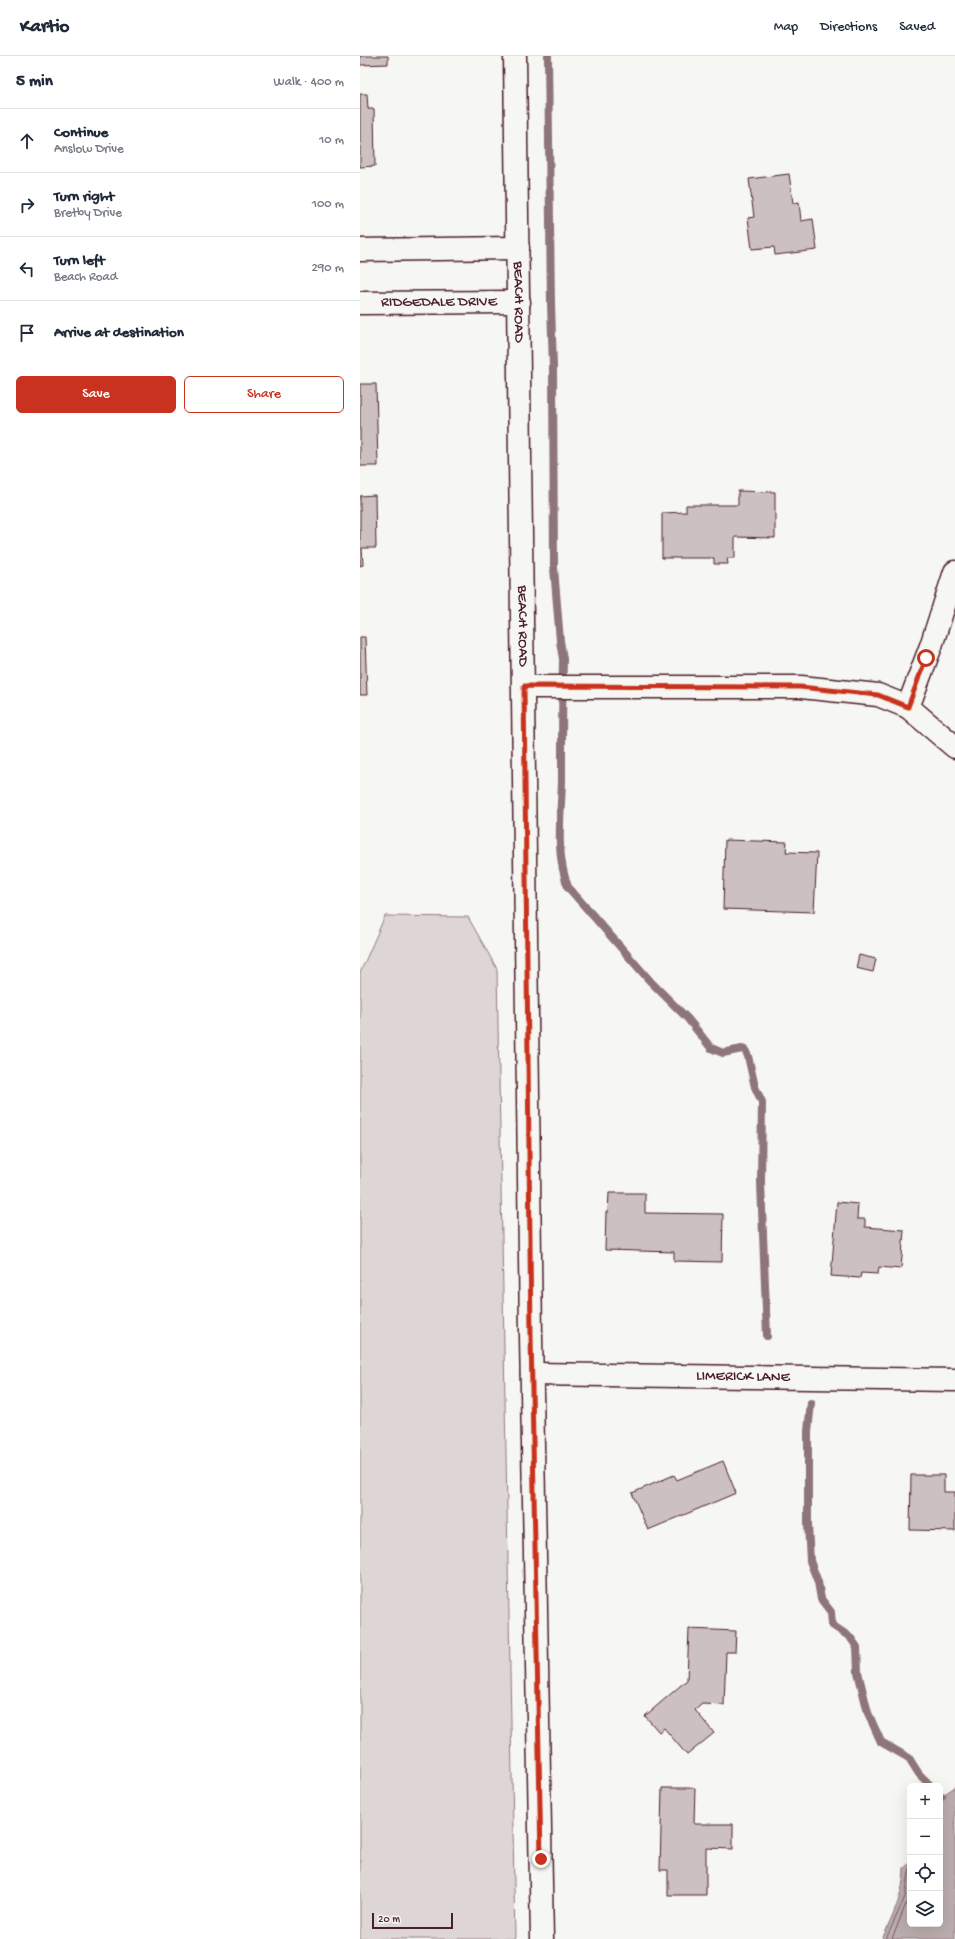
<!DOCTYPE html>
<html lang="en">
<head>
<meta charset="utf-8">
<style>
	body { margin:0; font-family:"Gochi Hand",sans-serif; background:#f6f6f7; color:#1f2937 }
	.controls { position:absolute; right:12px; bottom:12px; display:grid; overflow:hidden; border-radius:6px; box-shadow:0 4px 16px #0002 }
	.controls button { width:36px; height:36px; display:grid; place-items:center; padding:0; border:0; border-bottom:1px solid #e0e1e3; background:#fff; color:#1f2937; font:20px sans-serif }
	.scale { position:absolute; left:12px; bottom:10px; width:81px; box-sizing:border-box; padding-left:4px; border:2px solid #4a1f2b; border-top:0; font-size:11px; line-height:14px; white-space:nowrap; color:#4a1f2b; -webkit-text-stroke:3px #f6f6f2; paint-order:stroke }
	.stop { position:absolute; width:12px; height:12px; margin:-9px; border:3px solid #c8321e; border-radius:50%; background:#fff }
	.stop.end { background:#c8321e; border-color:#fff; box-shadow:0 1px 4px #0008 }
	.list { margin:0; padding:0; list-style:none }
	h2 { display:flex; justify-content:space-between; align-items:center; height:52px; margin:0; padding:0 16px; font-size:17px }
	h2 small { font-size:13px; font-weight:400; color:#747a83 }
	.list li { display:grid; grid-template-columns:26px 1fr auto; gap:12px; align-items:center; box-sizing:border-box; height:64px; padding:0 16px; border-top:1px solid #e0e1e3 }
	.list b { display:block; font-size:15px; white-space:nowrap }
	.list p { margin:0; font-size:13px; white-space:nowrap; color:#747a83 }
	.list em { font-size:13px; font-style:normal; color:#747a83 }
	.actions { display:flex; gap:8px; padding:12px 16px }
	.actions a { flex:1; padding:9px 0; border:1px solid #c8321e; border-radius:6px; text-align:center; font-size:14px; color:#c8321e }
	.actions .main { background:#c8321e; color:#fff }
	.icon { flex:none; width:22px; height:22px; fill:none; stroke:currentColor; stroke-width:2; stroke-linecap:round; stroke-linejoin:round }
	.map { position:relative; flex:none; width:595px; height:1883px; overflow:hidden }
	header { display:flex; align-items:center; gap:24px; box-sizing:border-box; height:56px; padding:0 20px; background:#fff; border-bottom:1px solid #e0e1e3 }
	header strong { font-size:19px }
	nav { display:flex; gap:22px; margin-inline-start:auto; font-size:14px }
	main { display:flex }
	aside { flex:1; background:#fff }
	.map>svg:first-child { display:block }
</style>
</head>
<body>
<header>
<strong>Kartio</strong>
<nav><a>Map</a><a>Directions</a><a>Saved</a></nav>
</header>
<main>
<aside>
<h2>5 min<small>Walk · 400 m</small></h2>
<ul class="list">
<li><svg class="icon" aria-label="ahead" viewBox="0 0 24 24"><path d="M12 20V5M6 11l6-6 6 6"/></svg><div><b>Continue</b><p>Anslow Drive</p></div><em>10 m</em></li>
<li><svg class="icon" aria-label="right" viewBox="0 0 24 24"><path d="M7 20v-9h11M14 6l5 5-5 5"/></svg><div><b>Turn right</b><p>Bretby Drive</p></div><em>100 m</em></li>
<li><svg class="icon" aria-label="left" viewBox="0 0 24 24"><path d="M17 20v-9H6M10 6l-5 5 5 5"/></svg><div><b>Turn left</b><p>Beach Road</p></div><em>290 m</em></li>
<li><svg class="icon" aria-label="arrive" viewBox="0 0 24 24"><path d="M6 21V4h12l-3 4 3 4H6"/></svg><div><b>Arrive at destination</b></div></li>
</ul>
<div class="actions"><a class="main">Save</a><a>Share</a></div>
</aside>
<div class="map">
<svg width="595" height="1883" viewBox="0 0 595 1883">
	<rect width="100%" height="100%" fill="#f6f6f2"/>
	<filter id="ink" filterUnits="userSpaceOnUse"><feTurbulence type="fractalNoise" baseFrequency=".025" numOctaves="2"/><feDisplacementMap in="SourceGraphic" scale="8" xChannelSelector="R" yChannelSelector="G"/><feConvolveMatrix kernelMatrix="1 2 1 2 8 2 1 2 1" color-interpolation-filters="sRGB"/></filter>
	<g filter="url(#ink)">
		<path fill="#ddd6d5" stroke="#947a80" d="M25,860l83,1 29,52 18,970h-155v-966z"/>
		<path fill="#bbadae" stroke="#8e747a" d="M595,1731v152h-73c11,-23 22,-46 22,-71l6,-5v61h30v-127z"/>
		<g fill="none" stroke-linecap="round" stroke-linejoin="round">
			<path stroke="#77585f" stroke-width="1" d="M526,1883l19,-42 5,-30
				M532,1883l18,-45"/>
			<path stroke="#8e747a" stroke-width="8" d="M188,0l3,248 2,63 1,201 6,73 3,18c-1,41 -1,82 -1,122 -1,36 -7,71 6,106l83,95 37,37 23,29 12,5 19,-4 3,1 3,6 7,31 7,15 -1,81 6,153
				M451,1347l-3,28v94l2,36 8,21 3,17 10,13 1,13 18,12 7,10 1,25 10,41 13,29 28,16 10,16 12,12
				M580,1739l2,1"/>
		</g>
		<path fill="#ccc1c0" stroke="#4a1f2b" d="M0,0h28v8l-28,1z
			M0,38h7l1,15h6l1,57 -15,1z
			M429,118l4,29 6,-1 2,19 12,-2 4,31 -42,5 -1,-8 -22,2 -4,-31 6,-1 -5,-38z
			M0,328h16l2,82h-18z
			M378,435l37,1v46l-40,-1v21h-8l1,6h-14v-6h-52v-45l24,-1v-7h52z
			M15,439l1,53h-14l1,17 -3,1v-70z
			M0,581h5l2,58h-7z
			M365,784l62,2 -1,10 31,1 -3,59 -91,-3z
			M499,899l17,4 -3,13 -17,-4z
			M249,1137h36v20l78,1 -1,48 -48,-1v-9l-69,-2 1,-38h2z
			M477,1146l21,2 -1,15h8v8l39,3 -3,39 -22,-2 -1,7 -17,-1 -1,5 -29,-2z
			M363,1405l13,32 -88,37 -16,-37 42,-18 3,5z
			M551,1419h33v17h11v39l-45,-1z
			M329,1573l47,2 -1,21h-9l-2,53 -22,-1 -7,6 19,23 -27,22 -23,-27 -5,4 -14,-16 42,-36z
			M302,1732h33l-1,36h39v25l-27,-1v47h-38v-25h-8z"/>
		<g fill="none" stroke-linecap="round" stroke-linejoin="round">
			<defs>
				<g id="minor">
					<path id="s1" d="M155,0l16,1280 11,603"/>
					<path d="M0,194l158,-2"/>
					<path id="s2" d="M0,247l159,-1"/>
					<path d="M164,631h277l77,8 30,12 47,40"/>
					<path d="M548,651l23,-61 24,-74"/>
					<path id="s3" d="M172,1318l423,6"/>
				</g>
			</defs>
			<use href="#minor" stroke="#4a1f2b" stroke-width="25"/>
			<use href="#minor" stroke="#f6f6f2" stroke-width="22"/>
		</g>
	</g>
	<g fill="none" stroke-linecap="round" stroke-linejoin="round" filter="url(#ink)">
		<path stroke="#c8321e" stroke-width="5" d="M181,1803l-10,-523 -7,-650 276,1 78,8 30,12 18,-49"/>
	</g>
	<g text-anchor="middle" dominant-baseline="central" stroke-width="3" stroke-linejoin="round" paint-order="stroke">
		<g font-size="15" fill="#4a1f2b" stroke="#f6f6f2">
			<text stroke="none"><textPath href="#s1" startOffset="246">BEACH ROAD</textPath></text>
			<text stroke="none"><textPath href="#s2" startOffset="79">RIDGEDALE DRIVE</textPath></text>
			<text stroke="none"><textPath href="#s1" startOffset="570">BEACH ROAD</textPath></text>
			<text stroke="none"><textPath href="#s3" startOffset="211">LIMERICK LANE</textPath></text>
		</g>
	</g>
</svg>
<div class="controls">
<button>+</button>
<button>−</button>
<button><svg class="icon" aria-label="locate" viewBox="0 0 24 24"><circle cx="12" cy="12" r="6"/><path d="M12 2v4M12 18v4M2 12h4M18 12h4"/></svg></button>
<button><svg class="icon" aria-label="layers" viewBox="0 0 24 24"><path d="M12 4l9 5-9 5-9-5zM3 14l9 5 9-5"/></svg></button>
</div>
<div class="scale">20 m</div>
<div class="stop" style="left:566px;top:602px"></div>
<div class="stop end" style="left:181px;top:1803px"></div>
</div>
</main>
</body>
</html>
